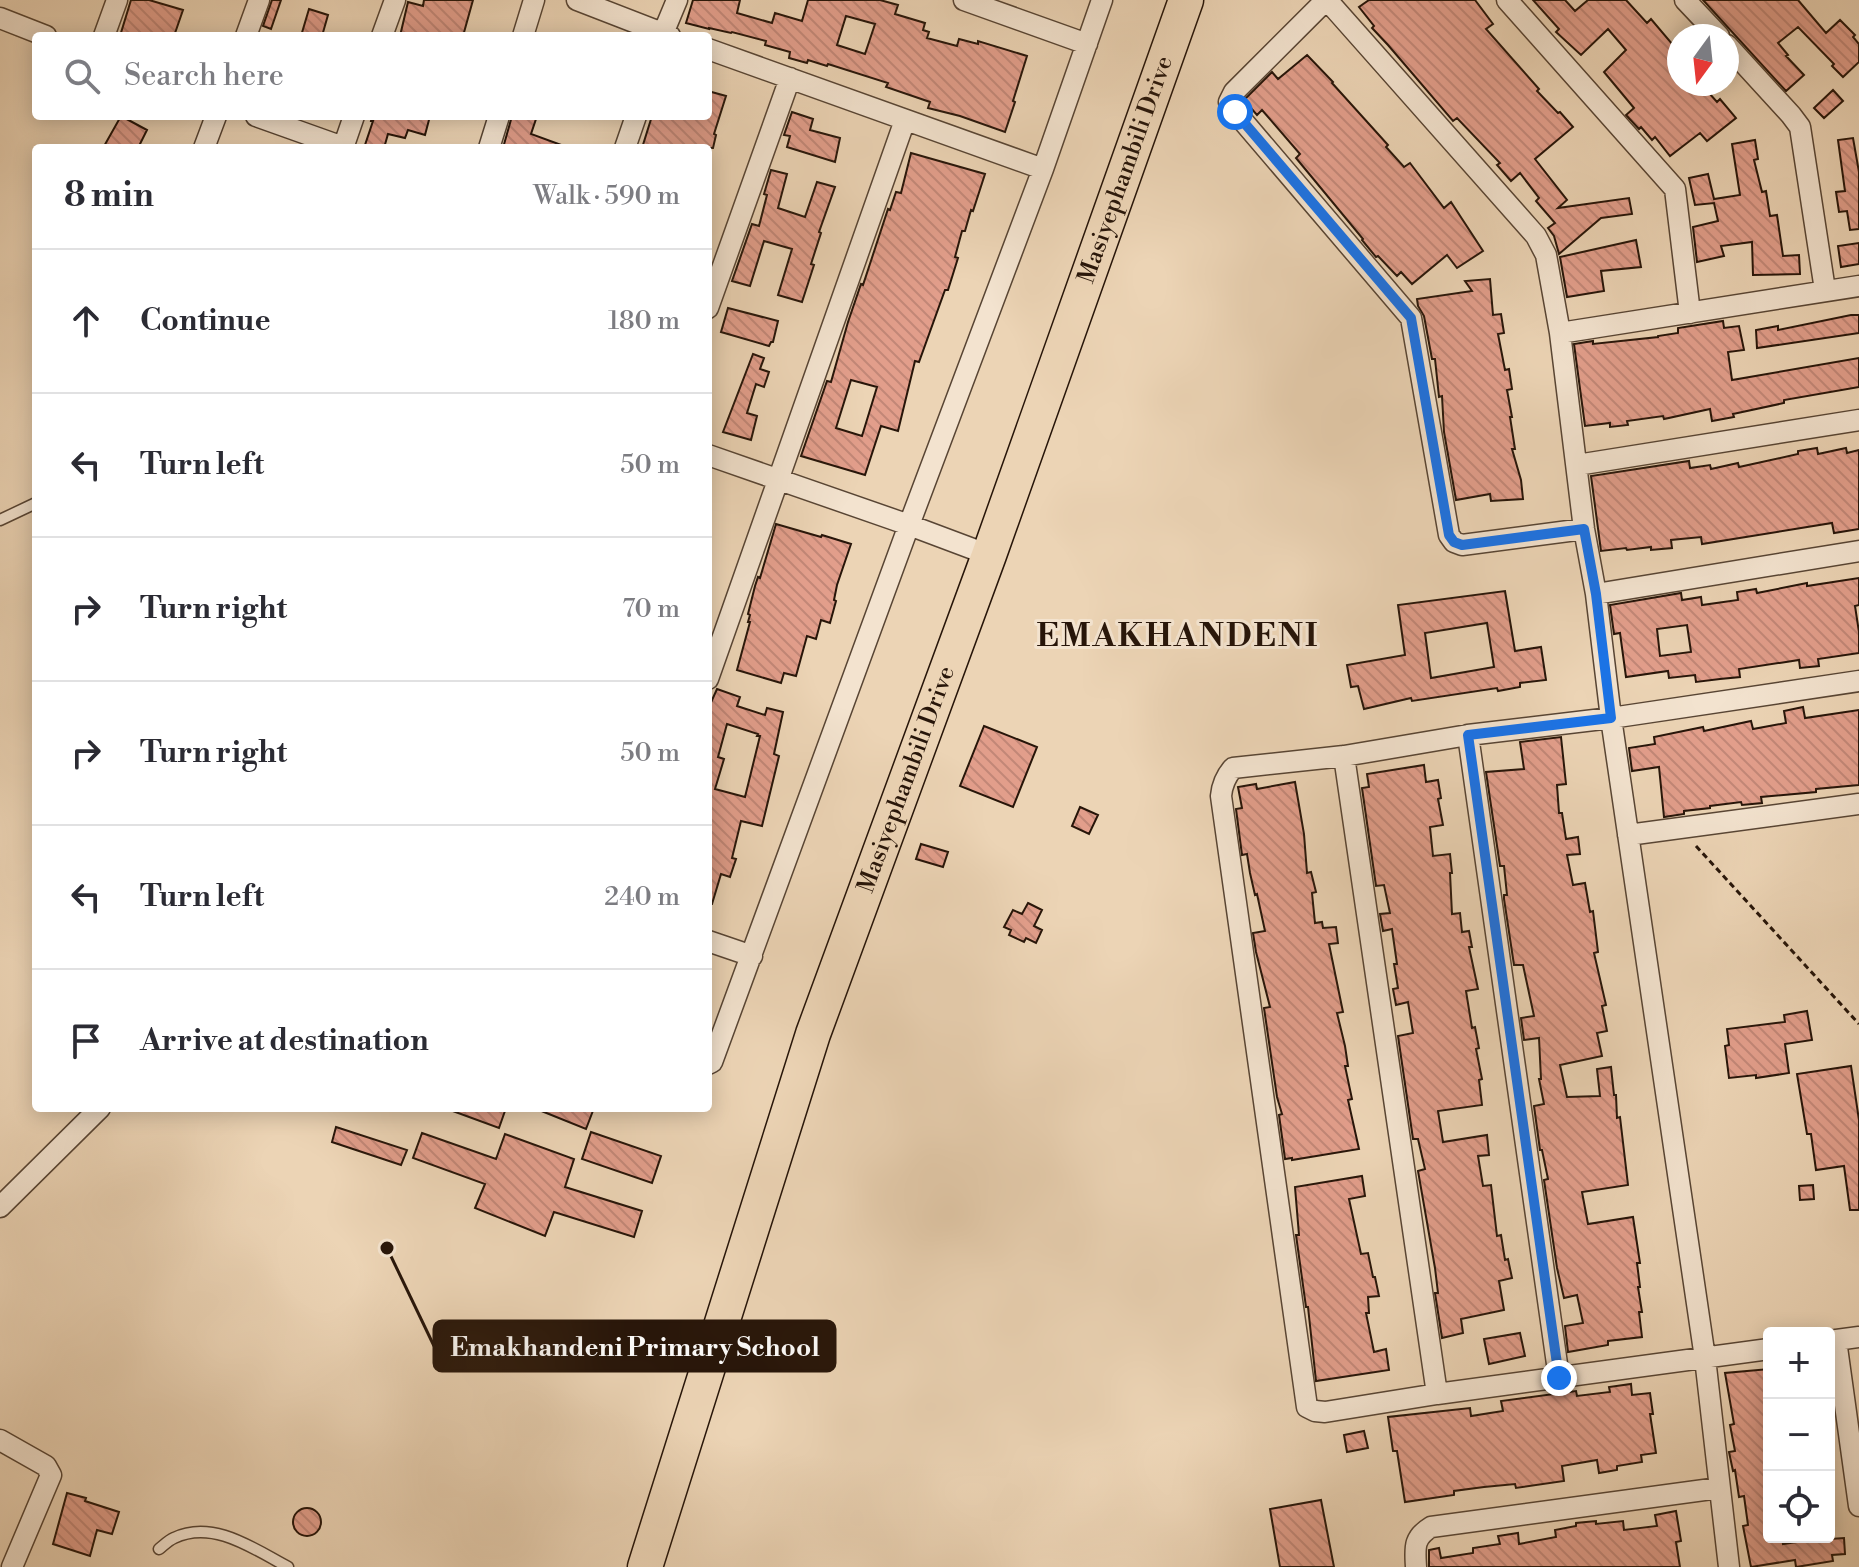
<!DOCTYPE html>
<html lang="en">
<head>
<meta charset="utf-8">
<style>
	body { margin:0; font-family:"Libre Bodoni",serif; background:#f7f7f7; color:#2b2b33 }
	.controls { position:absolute; right:24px; bottom:24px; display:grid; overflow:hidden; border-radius:8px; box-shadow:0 4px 20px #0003 }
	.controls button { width:72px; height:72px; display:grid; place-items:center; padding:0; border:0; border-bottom:2px solid #e1e1e2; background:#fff; color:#2b2b33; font:40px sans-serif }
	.compass { position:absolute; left:1667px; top:24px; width:72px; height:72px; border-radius:50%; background:#fff; box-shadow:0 4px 20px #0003; rotate:195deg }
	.stop { position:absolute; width:24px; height:24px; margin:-18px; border:6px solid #1a73e8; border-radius:50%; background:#fff }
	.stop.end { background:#1a73e8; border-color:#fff; box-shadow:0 2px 8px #0008 }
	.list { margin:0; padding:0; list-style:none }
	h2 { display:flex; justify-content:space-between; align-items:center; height:104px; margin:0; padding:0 32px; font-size:34px }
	h2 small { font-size:26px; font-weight:400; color:#7c7c81 }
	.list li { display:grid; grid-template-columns:52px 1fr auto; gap:24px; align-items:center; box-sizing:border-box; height:144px; padding:0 32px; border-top:2px solid #e1e1e2 }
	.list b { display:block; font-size:30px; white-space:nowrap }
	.list em { font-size:26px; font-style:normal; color:#7c7c81 }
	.icon { flex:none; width:44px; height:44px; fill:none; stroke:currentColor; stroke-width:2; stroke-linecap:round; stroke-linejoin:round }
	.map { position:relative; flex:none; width:1859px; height:1567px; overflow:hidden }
	.search { position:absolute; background:#fff; box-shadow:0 4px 20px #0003; left:32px; top:32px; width:680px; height:88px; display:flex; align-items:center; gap:20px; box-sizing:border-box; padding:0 28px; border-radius:8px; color:#7c7c81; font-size:30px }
	.panel { position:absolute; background:#fff; box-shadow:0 4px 20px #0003; left:32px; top:144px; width:680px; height:968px; border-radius:8px }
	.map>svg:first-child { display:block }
</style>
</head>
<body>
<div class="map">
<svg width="1859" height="1567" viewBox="0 0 1859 1567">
	<defs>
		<pattern id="building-back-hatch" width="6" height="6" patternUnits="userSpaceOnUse" patternTransform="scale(2)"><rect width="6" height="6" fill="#e29e8b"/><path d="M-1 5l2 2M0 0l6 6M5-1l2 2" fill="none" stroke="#c28777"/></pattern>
	</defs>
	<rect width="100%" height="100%" fill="#ecd4b5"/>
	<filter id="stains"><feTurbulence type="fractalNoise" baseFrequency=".0025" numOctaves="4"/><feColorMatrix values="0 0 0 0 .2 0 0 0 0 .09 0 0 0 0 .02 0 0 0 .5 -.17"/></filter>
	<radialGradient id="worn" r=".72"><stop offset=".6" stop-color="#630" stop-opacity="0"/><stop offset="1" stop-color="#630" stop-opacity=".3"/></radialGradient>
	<path fill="url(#building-back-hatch)" stroke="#271509" stroke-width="2" fill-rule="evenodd" d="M131,0h18l34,10 -9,26h-54z
		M272,0h9l-10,29 -8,-3z
		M424,0h49l-10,36h-63l8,-34 15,4z
		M693,0h47l-3,13 35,10 3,-10 27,8 6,-21h72l18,5 -3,9 30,9 -2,7 6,2 -2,6 30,8 2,-7 19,5v-3l49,15 -14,45 2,1 -10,30 -45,-16 -32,-8 2,-6 -44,-15 2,-4 -60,-19 -1,2 -19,-6 -1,3 -18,-5 1,-6 -25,-7 1,-4 -34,-9 -1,1 -22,-5v1l-23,-6zM846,16l29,8 -10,30 -28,-9z
		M1369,0h106l18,24 -7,5 53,60 -2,2 21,22 2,-1 13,15 -38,32 32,41 -9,8 71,-10 3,16 -31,4 -42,36 -5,-18 -6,-8 7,-5 -19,-22 3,-3 -19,-25 -9,8 -14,-16 3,-2 -43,-45 -4,3 -65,-76 -16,-17 2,-2 -15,-19z
		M1533,0h32l10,11 13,-11h38l21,23 4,-4 28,33v32h22l16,18 3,-3 16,19 -29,23 -7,-8 -30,23 -15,-19 -3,3 -11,-13 -2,2 -13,-14 8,-7 -30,-36 22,-22 -18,-21 -27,26 -25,-23 3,-3z
		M1703,0h95l28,33 14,-13 15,15 -2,2 6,7v18l-16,15 -11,-11 2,-2 -36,-37 -20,16 10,12 -2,1 18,19 -18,16z
		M309,9l19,6 -6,21h-21z
		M1307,55l26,27 -1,1 56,62 -2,2 18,20 6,-4 34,45 7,-6 32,49 -26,17 -10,-13 -35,29 -11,-12 -4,4 -19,-20 -2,1 -14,-17 1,-1 -67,-81 4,-4 -38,-44 -5,5 -13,-15 28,-28 6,7z
		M1833,90l10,11 -19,17 -10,-10z
		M708,91l18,5 -12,38 2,1 -3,13h-71l10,-32h56z
		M792,112l21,7 -3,11 30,8 -5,24 -48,-15 3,-11 -6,-1z
		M121,116l26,14 -9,18h-35z
		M372,116h58l-5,19 -17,-5 -3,8 -17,-4 -4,14h-20l9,-27h-2z
		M512,116h25l-6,18 33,12v2h-61z
		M1853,138l6,34v57l-9,1 -3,-19 -8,1 -3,-20 9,-1 -7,-51z
		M1755,140l3,19 -4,1 8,32 4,-1 4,25 7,-1 6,41 16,-1 1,19 -47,1 -1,-33 -31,4 3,10 -27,6 -4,-35 25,-6 -4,-18 -19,2 -6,-27 19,-4 6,25 26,-4 -8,-51z
		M911,153l74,21 -12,37 -2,-1 -6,21h-3l-7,26 3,1 -10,32h-3l-26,72 -4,-1 -17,70 -17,-5 -16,49 -64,-19 26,-75 4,1 17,-60 13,-38 2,1 25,-76 2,1 6,-18 5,1zM851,380l26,7 -15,49 -26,-8z
		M771,170l16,4 -9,34 27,9 12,-35 18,5 -16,45 2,1 -10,31 3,1 -12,37 -24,-7 14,-46 -28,-8 -14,45 -18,-5 20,-57 7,2 8,-31 -3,-1z
		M1636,240l5,27 -40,4 3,20 -37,6 -7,-40z
		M1859,243v21l-18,3 -3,-21z
		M1490,279l3,36 8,-1 3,19 -6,1 7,36 4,-1 3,20 -5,1 5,27h-2l5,32h-3l9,31 2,19 -32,2 -1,-7 -34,6 -12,-68 -2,-36 -3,1 -4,-38h-3l-8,-43 -6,-10 -1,-7 55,-8 -7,-10z
		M728,308l50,13 -5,21h-2l-2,4 -48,-14z
		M1851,315h8v18l-102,15 -1,-18 22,-4v4z
		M1723,321l1,7 15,-2 5,24 -16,2 4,28 127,-22v29l-75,13v3l-51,11 1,3 -22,4 -2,-12 -46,10 -1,-3 -36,5 1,4 -18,2v-4l-25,3 -11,-82 19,-3v3l65,-7v-1l20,-3v-5z
		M753,354l11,4 -4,11 9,3 -5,15 -8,-3 -9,29 10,3 -6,24 -28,-8z
		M1817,448l1,6 28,-6 1,5 12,-3v79l-25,4 -2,-10 -130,21 -1,-7 -30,3 1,8 -21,2v-3l-24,3 -1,-2 -25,3 -10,-75 98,-15 1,7 20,-3 1,4 27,-6 1,4 59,-13v-3z
		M776,524l45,13 1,-2 29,9 -14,41 -3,15 2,1 -6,22 -9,-3 -5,19 -9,-3 -11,40 -12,-3 -3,10 -44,-13 13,-48h-2l2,-7 -2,-1 7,-28 3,-9 2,1z
		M1859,578v27l-4,1 4,26v21l-41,6 1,7 -19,2 -1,-8 -60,9 1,8 -20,2 -24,3 -1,-7 -26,3 -1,-7 -42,6 -6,-44 -6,1 -4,-29 71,-12 1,7 19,-3 1,8 36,-5 -1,-8 19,-3 1,4 50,-10v3zM1687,625l4,27 -31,4 -3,-27z
		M1505,591l10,60 26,-4 5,33 -26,3v4l-22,4 -1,-3 -85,13 -1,-3 -47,11 -6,-23 -7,1 -4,-22 58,-10 -7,-50zM1487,623l7,44 -63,11 -6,-45z
		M717,689l23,8 -3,9 28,9 2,-7 16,4 -9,42 5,2 -17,70 -21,-5 -9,37 4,1 -6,18 -9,-3 -9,30h-4v-195zM727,724l31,10 -1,2h3l-15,61 -30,-8 9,-30 -6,-2z
		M1803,707l2,11 54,-8v75l-43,4v3l-55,5 1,6 -20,2 -1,-3 -31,4v2l-26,3v3l-20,3 -5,-50 -27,4 -3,-23 26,-4 -1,-7 49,-10 1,4 47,-10 2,8 33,-6 -2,-12z
		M984,726l53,21 -24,60 -53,-21z
		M1561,737l5,47 -9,1 2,28h3l4,26 12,-2 2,17 -13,1 6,30 12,-2 5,29 3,-1 5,41 -4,1 12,52 -4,1 5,25 -10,2 5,23 -42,9 7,32 33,-1 -3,-27 14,-2 3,28h2l1,23 3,-1 8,68 -46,7 6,32 45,-7 7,46h-3l3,24h-2l4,25h-3l3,25 -34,4v4l-40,7 -3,-26 18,-3 -6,-28 -13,3 -7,-30 -13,-88 4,-1 -6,-29h-2l-6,-44 10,-2 -5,-25h2l-2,-41 -15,2 -3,-22 13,-2 -11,-51h-9l-10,-66v-4h3l-3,-29h-4l-14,-94 38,-3 -4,-27z
		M1424,765l2,17 12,-2 3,18 -3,1 5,26 -13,2 3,29 17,-2 2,19h-2l2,41 8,-1 2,19 7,-1 3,16h-3l9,42 -12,2 6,37 3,-1 4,21 -3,1 6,30 -3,1 3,25 -44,6 5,31 44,-7 2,20 -11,1 5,30 8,-1 6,51 4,-1 4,25 3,-1 4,19 -13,3 5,29 -43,9 2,14 -21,5 -7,-45h3l-3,-25 -17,-97 7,-2 -7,-30h-5l-15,-103 15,-3 -5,-31 -12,3 -3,-16 5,-1 -4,-24h3l-5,-35 -9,2 -3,-17 10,-1 -6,-28 -8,1 -14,-98 7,-1 -2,-13z
		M1295,782l9,52 3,39 4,-1 5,20 -4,1 3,30 7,-1 1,6 13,-1 2,16 -9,1 14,68 -6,1 8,33 3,20h-3l7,33 -4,1 11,49 -67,11v-2l-7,1 -6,-44 3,-1 -5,-17 -13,-89 6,-1 -14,-55 -3,-19 12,-2 -8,-37 -2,1 -5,-22 -3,-19 -5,1 -6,-46 6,-1 -4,-21 18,-3 1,5z
		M1080,807l18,8 -9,19 -17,-8z
		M921,844l27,8 -5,15 -27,-8z
		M1028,903l14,7 -8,16 8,4 -6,13 -10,-5 -2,4 -15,-7 2,-5 -7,-3 9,-17 9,4z
		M1807,1011l5,29 -27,4 4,29 -33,5v-3l-27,3 -4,-32 4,-1 -2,-16 58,-7 -1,-7z
		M1851,1066l8,54v90h-9l-6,-44 -28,4 -5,-36h-4l-10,-60z
		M450,1108h56l-7,20 -49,-18z
		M534,1108h60l-8,21z
		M336,1127l71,23 -6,15 -69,-23z
		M591,1132l70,24 -9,27 -70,-24z
		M422,1133l74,26 9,-25 69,25 -9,28 77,24 -8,26 -80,-25 -9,24 -70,-28 10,-24 -72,-26z
		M1362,1176l3,20 -16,3 12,55 7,-1 5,24h2l4,19 -11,1 1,16h-3l8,39 12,-3 3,21 -73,11 -8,-74h-2l-10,-72h3l-4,-48z
		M1813,1185l1,14 -14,1 -1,-14z
		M1520,1333l5,23 -36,8 -5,-25z
		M1769,1369v168h13l1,7 46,-7 1,2 14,-1 1,16 -13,1 1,6 -37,6 -1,-7 -44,7 -8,-41 5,-1 -4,-29 -5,1 -4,-27 -2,1 -4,-19 6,-1 -5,-26 4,-1 -9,-51z
		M1631,1384l1,11 18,-2 3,21h-3l6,39 -15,2 1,7 -25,4v4l-18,3 -2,-13 -35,6 2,15 -48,7 -1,-4 -31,3 -30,4v4l-49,7 -8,-51h-4l-5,-34 82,-9 1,8 32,-5 -2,-10 75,-10 1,5 33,-4 -1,-5z
		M1364,1431l4,17 -21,4 -3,-17z
		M67,1493l19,5 -1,3 34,11 -7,22 -15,-4 -7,26 -37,-12z
		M1321,1500l13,67h-54l-10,-58z
		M293 1522a14 14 0 1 1 28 0a14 14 0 1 1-28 0Z
		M1676,1511l5,30 -5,1 4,25h-251v-17l10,-2 2,10 32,-5v-5l27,-4 -2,-8 20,-3 1,11 37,-7 -1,-7 21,-4v-3l20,-2v3l27,-3 1,9 33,-4 -2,-11z"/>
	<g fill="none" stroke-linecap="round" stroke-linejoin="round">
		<defs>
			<path id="lane" d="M0,520l36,-17
				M159,1549c5,-4 10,-9 15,-11 39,-19 80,11 114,29"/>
			<path id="street" d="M577,0l93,36
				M964,0l123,44
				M1326,0l-92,92 -5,10 2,5 180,211 38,217 5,7 8,3 122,-16
				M1327,0l209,236 10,19 14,78 24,196 12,65 15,124 94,640 24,209
				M1507,0l168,189 15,124
				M1685,0l34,36
				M0,18l46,18
				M104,36l13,-36
				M246,36l13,-36
				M382,36l13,-36
				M523,36l11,-36
				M662,36l15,-36
				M1727,45l64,70 9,12 25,163
				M708,49l335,120
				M256,116l87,31
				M204,148l12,-32
				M343,148l11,-32
				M489,148l10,-32
				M625,148l11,-32
				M708,308l82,-230
				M1560,333l299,-47
				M708,455l201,70 80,30
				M1577,465l282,-45
				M1596,594l263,-43
				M708,679l197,-559
				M1468,735l91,643
				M1344,756l93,638
				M1628,835l231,-31
				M708,941l44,15
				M708,1064l4,-2 197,-537 134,-356 59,-169
				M0,1207l100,-99
				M1836,1340l23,166
				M1829,1341l30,-4
				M1769,1349l-332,45 -112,18 -10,-1 -8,-4 -86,-611c1,-11 5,-20 12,-28l111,-12 124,-21 143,-17 248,-37
				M0,1440l46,26 5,9 -39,92
				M1416,1567c-1,-19 -3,-29 15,-40l288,-39"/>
			<g id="primary">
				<path id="s1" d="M645,1567l168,-533 176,-479 197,-555"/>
			</g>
		</defs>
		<use href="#lane" stroke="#584534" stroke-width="13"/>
		<use href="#street" stroke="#584534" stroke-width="23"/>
		<use href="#primary" stroke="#271509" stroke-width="37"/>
		<path stroke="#271509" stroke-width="3" stroke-dasharray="6 4" stroke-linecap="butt" d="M1696,846l163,178"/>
		<use href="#lane" stroke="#f3e3cf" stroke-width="10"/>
		<use href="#street" stroke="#f3e3cf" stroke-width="20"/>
		<use href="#primary" stroke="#ecd4b5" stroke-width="34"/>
	</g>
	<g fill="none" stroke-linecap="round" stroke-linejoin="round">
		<path stroke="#1a73e8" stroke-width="10" d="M1235,112l176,206 38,217 5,7 8,3 122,-16 12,65 15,124 -143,17 91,643"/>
	</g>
	<g text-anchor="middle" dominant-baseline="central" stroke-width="6" stroke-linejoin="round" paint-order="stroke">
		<g font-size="24" fill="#271509" stroke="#f3e3cf">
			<text stroke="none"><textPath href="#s1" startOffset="1478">Masiyephambili Drive</textPath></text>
			<text stroke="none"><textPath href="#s1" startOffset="830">Masiyephambili Drive</textPath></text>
		</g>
		<g font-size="32" font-weight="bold" letter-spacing="2" fill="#271509" stroke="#f3e3cf">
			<text x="1178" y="636">EMAKHANDENI</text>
		</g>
	</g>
	<path fill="none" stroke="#271509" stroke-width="3" d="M387 1248L434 1346"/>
	<circle fill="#271509" stroke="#f3e3cf" stroke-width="3" cx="387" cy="1248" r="8"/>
	<rect fill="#271509" stroke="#271509" stroke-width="3" x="434" y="1321" width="401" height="50" rx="8"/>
	<g font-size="26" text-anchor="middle" font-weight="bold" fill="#fff">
		<text x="635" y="1356">Emakhandeni Primary School</text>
	</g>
	<rect width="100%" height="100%" filter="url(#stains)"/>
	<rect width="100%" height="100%" fill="url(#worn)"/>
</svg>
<div class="controls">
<button>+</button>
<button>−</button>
<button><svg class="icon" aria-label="locate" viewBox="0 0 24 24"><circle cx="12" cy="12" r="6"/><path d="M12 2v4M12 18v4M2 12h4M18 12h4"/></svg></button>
</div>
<svg class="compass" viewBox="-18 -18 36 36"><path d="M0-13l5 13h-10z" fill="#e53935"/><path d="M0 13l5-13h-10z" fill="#7c7c81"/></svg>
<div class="stop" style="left:1235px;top:112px"></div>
<div class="stop end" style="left:1559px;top:1378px"></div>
<div class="search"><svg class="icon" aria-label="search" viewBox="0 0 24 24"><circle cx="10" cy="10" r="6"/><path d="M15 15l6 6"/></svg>Search here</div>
<section class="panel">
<h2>8 min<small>Walk · 590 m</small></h2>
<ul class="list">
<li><svg class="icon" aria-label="ahead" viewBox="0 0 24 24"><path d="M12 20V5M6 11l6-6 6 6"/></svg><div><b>Continue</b></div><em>180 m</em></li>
<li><svg class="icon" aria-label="left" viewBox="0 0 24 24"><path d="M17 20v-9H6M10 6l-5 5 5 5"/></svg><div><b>Turn left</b></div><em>50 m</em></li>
<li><svg class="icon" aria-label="right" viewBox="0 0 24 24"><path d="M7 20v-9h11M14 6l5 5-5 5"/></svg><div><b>Turn right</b></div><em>70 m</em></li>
<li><svg class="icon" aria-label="right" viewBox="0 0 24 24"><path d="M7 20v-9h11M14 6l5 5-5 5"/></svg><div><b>Turn right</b></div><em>50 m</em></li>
<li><svg class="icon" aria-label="left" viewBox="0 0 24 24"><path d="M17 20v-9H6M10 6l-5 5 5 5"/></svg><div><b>Turn left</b></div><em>240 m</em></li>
<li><svg class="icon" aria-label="arrive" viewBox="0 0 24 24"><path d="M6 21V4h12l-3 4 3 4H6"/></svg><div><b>Arrive at destination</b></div></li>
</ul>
</section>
</div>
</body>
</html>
